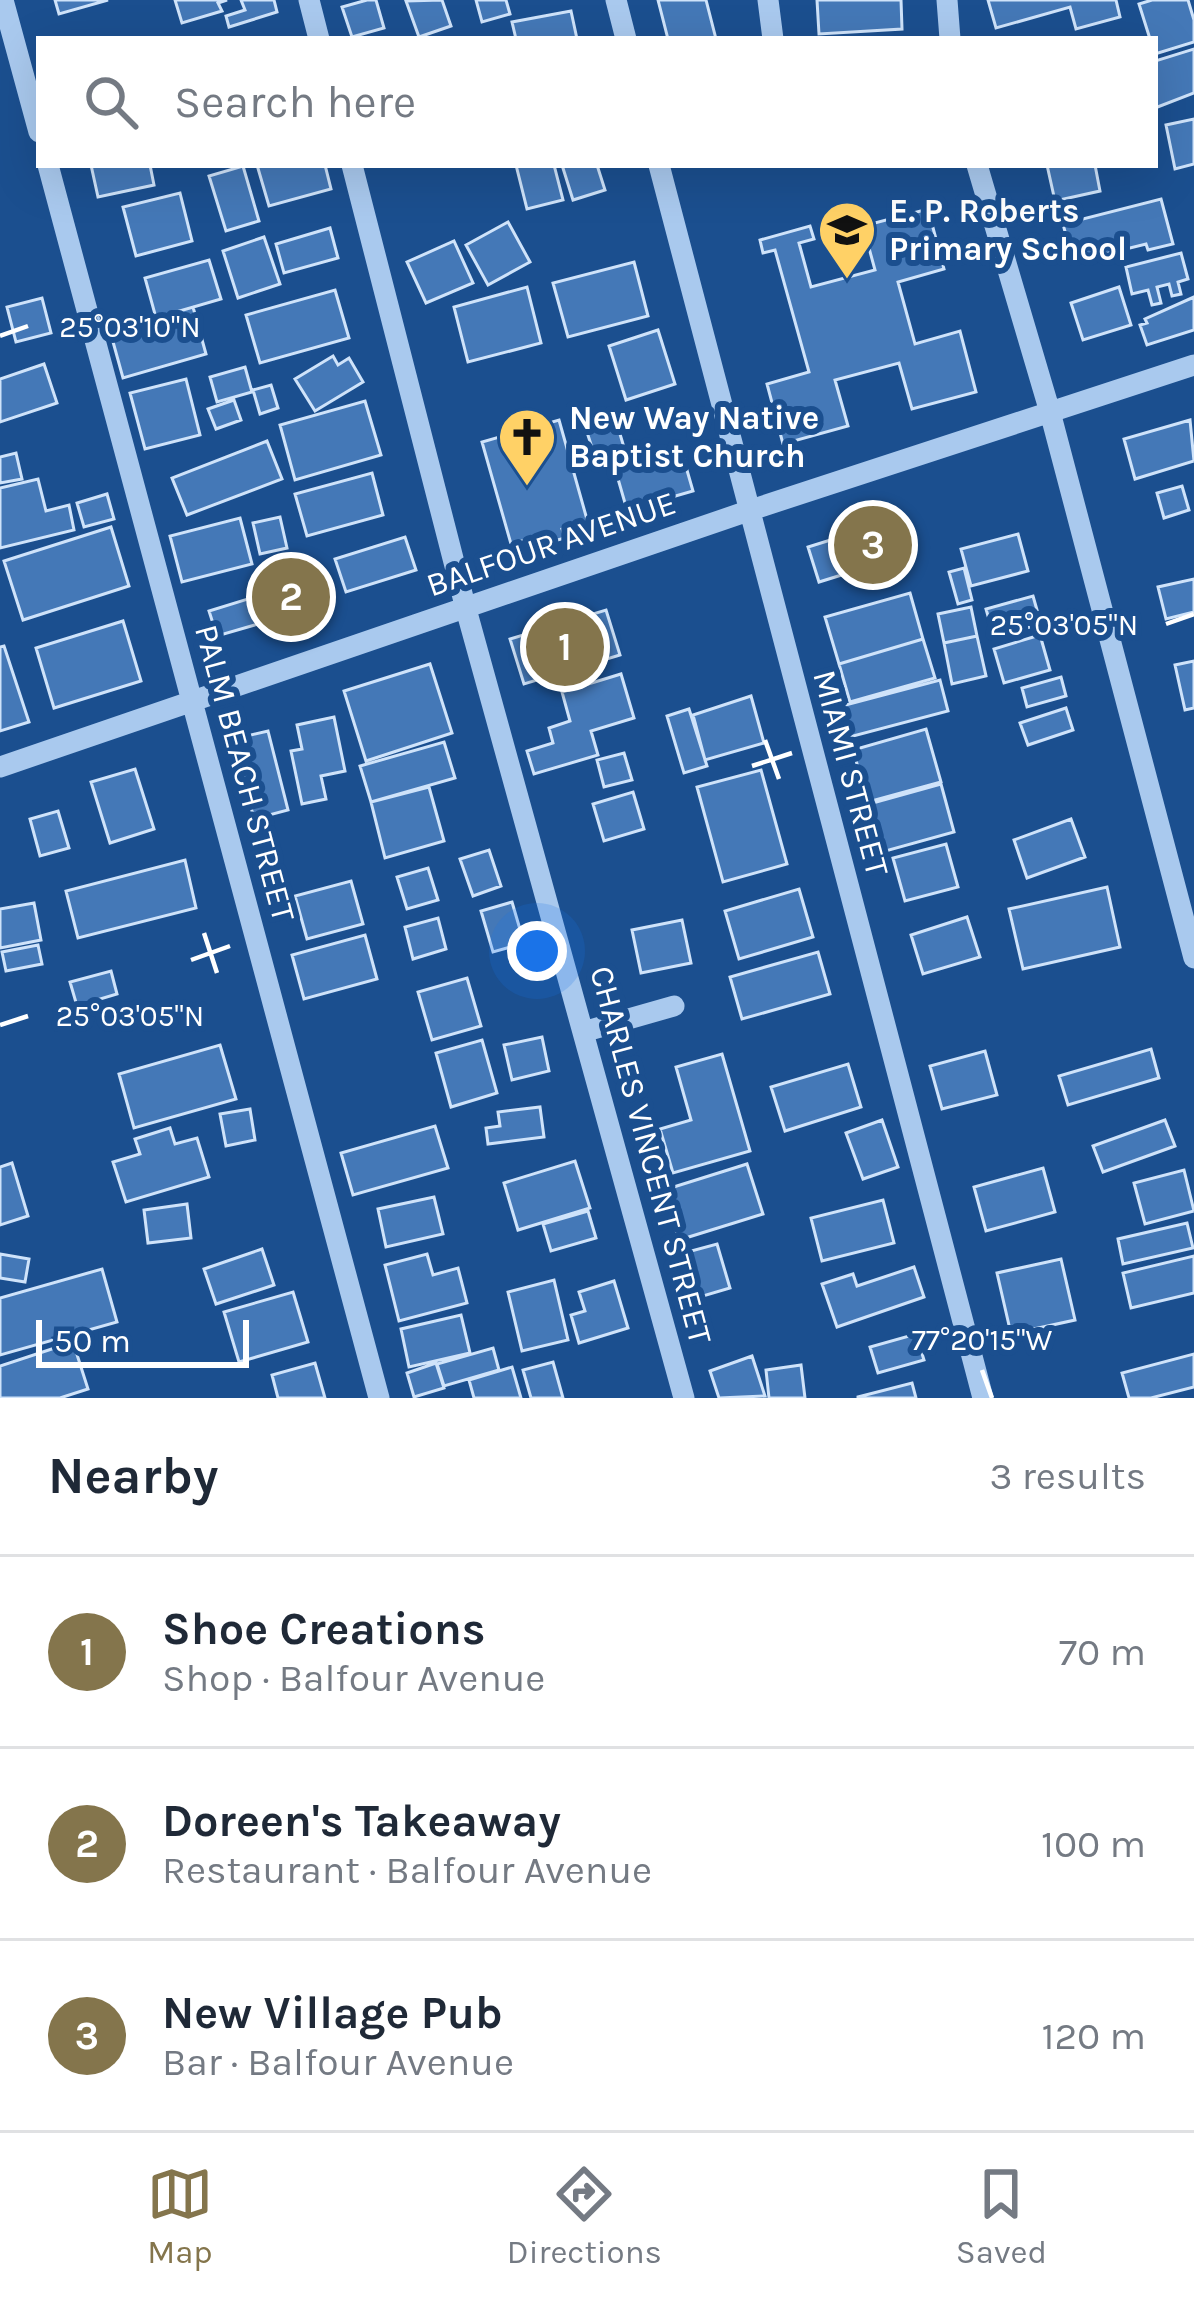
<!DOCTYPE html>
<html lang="en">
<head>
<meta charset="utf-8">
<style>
	body { margin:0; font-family:Karla,sans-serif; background:#f2f2f3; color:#1f2937 }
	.scale { position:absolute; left:36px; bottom:30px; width:213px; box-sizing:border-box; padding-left:12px; border:6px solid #fff; border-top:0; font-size:33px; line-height:42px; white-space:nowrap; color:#fff; -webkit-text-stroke:9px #1b4f8f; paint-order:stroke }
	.you { position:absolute; left:537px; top:951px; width:42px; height:42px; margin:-30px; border:9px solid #fff; border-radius:50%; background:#1a73e8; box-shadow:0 0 0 18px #1a73e833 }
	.badge { display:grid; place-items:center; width:78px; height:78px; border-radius:50%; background:#84754c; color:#fff; font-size:39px; font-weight:700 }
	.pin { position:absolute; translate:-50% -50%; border:6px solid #fff; box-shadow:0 3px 12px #0006 }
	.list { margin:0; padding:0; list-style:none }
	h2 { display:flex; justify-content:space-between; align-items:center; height:156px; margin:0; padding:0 48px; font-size:51px }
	h2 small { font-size:39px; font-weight:400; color:#747a83 }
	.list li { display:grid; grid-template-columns:78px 1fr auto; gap:36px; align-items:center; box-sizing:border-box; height:192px; padding:0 48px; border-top:3px solid #e0e1e3 }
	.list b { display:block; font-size:45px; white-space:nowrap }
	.list p { margin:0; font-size:39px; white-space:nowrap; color:#747a83 }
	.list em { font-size:39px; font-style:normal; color:#747a83 }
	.icon { flex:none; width:66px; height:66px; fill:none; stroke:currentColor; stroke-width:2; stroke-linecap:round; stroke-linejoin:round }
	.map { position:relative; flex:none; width:1194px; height:1398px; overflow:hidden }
	.search { position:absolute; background:#fff; box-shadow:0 12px 48px #0002; left:36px; right:36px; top:36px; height:132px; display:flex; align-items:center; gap:30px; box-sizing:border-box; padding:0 42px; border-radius:0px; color:#747a83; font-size:45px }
	.sheet { height:732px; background:#fff }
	nav { display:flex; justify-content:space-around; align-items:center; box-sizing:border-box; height:168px; border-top:3px solid #e0e1e3; background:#fff; font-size:33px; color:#747a83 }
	nav a { display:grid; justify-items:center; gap:6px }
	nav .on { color:#84754c }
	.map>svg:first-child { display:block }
</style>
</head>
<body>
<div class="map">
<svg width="1194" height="1398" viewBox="0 0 1194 1398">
	<rect width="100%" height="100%" fill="#1b4f8f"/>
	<path fill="#4478b7" stroke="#cfe3fa" stroke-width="3" d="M55,0h53l-49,14z
		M175,0h52l-9,3 4,8 -40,12z
		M241,0h33l3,12 -48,15 -3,-11 19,-6z
		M367,0h9l8,28 -32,9 -10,-30z
		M442,0l9,26 -32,11 -13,-36z
		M476,0h30l4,14 -28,8z
		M658,0h48l10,39h-48z
		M817,0h84l1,29 -83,5z
		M988,0h128l4,17 -44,12 -6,-22 -74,21z
		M1152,0h36l6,20v22l-39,12v-15h-5l-11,-35z
		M571,11l6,28h-61l-4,-17z
		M1194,49v44l-39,15v-47z
		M1194,119v45l-19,5 -9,-44z
		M91,165h59l4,20 -56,12z
		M257,165h68l6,24 -62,17z
		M516,165h38l9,35 -36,9z
		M562,165h35l8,25 -32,10z
		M1047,165h48l5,26 -45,10z
		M243,166l16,55 -33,10 -17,-55z
		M180,193l12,48 -56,15 -13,-49z
		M1161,199l12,45 -25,6 -2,-6 -73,18 -10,-38z
		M928,209l16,60 -46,13 17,62 45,-13 16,61 -64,17 -13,-46 -64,17 13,46 -65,18 -16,-60 42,-12 -34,-122 -12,3 -3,-13 50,-14 4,13 -15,4 12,44 64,-17 -12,-44z
		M508,222l22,40 -42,23 -22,-40z
		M330,228l8,30 -54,15 -8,-29z
		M264,237l16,47 -42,14 -15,-47z
		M454,241l19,42 -47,20 -19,-41z
		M1181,253l7,26 -10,3 3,12 -9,2 -3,-12 -12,3 4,16 -9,2 -4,-15 -16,4 -6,-27z
		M209,260l12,39 -65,19 -11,-40z
		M634,262l14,54 -80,21 -15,-54z
		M527,287l14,56 -73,19 -14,-55z
		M1119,287l12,38 -48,15 -12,-37z
		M335,290l14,48 -89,25 -14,-48z
		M1194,297v33l-47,15 -7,-20 7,-2 -2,-4z
		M42,298l9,35 -35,9 -9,-35z
		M193,307l13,47 -83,24 -13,-47z
		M658,330l17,54 -49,16 -17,-54z
		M333,356l5,9 11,-7 14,24 -48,29 -20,-32z
		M44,364l13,39 -57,19v-43z
		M245,367l7,25 -35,10 -7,-25z
		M186,379l14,56 -55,14 -15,-56z
		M271,385l7,23 -18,6 -7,-24z
		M234,400l7,20 -25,9 -8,-20z
		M365,401l16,54 -86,25 -15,-55z
		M614,414l12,40 -29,9 -13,-40z
		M559,420l29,103 -26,6 3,9 -26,7 -3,-8 -25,7 -29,-102z
		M1190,420l4,41 -59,18 -11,-40z
		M267,441l15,38 -95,36 -15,-37z
		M680,446l13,45 -66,19 -13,-45z
		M16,453l6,26 -22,4v-26z
		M372,473l11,42 -76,21 -12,-42z
		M38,479l8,32 23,-6 5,25 -74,18v-60z
		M1182,486l7,24 -25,8 -7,-25z
		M107,494l7,25 -30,8 -7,-24z
		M280,517l7,31 -27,6 -7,-31z
		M240,518l12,46 -70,18 -12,-46z
		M882,524l11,35 -74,23 -11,-35z
		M111,527l18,59 -106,34 -19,-59z
		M1018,534l10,37 -57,15 -10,-37z
		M405,537l11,33 -70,22 -11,-33z
		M964,568l8,32 -14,4 -9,-32z
		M306,576l9,32 -38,11 -10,-32z
		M1194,579v33l-28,7 -8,-32z
		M910,593l13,46 -84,25 -14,-47z
		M264,594l8,26 -55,16 -8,-25z
		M1033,596l8,28 -47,13 -8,-28z
		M971,607l6,29 -33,7 -6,-29z
		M606,610l14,45 -96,29 -14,-45z
		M123,621l18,60 -87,27 -18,-60z
		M1040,635l10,35 -46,13 -10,-34z
		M977,636l9,40 -34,8 -8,-41z
		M923,639l12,39 -85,24 -11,-38z
		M4,646l25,76 -29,9v-84z
		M1194,661v47l-9,2 -10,-45z
		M430,664l22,69 -86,28 -22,-70z
		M621,674l13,44 -43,13 7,24 -64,19 -7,-23 26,-8 -4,-15 21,-7 -8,-29z
		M1061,677l5,19 -39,11 -5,-19z
		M940,680l8,31 -106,28 -8,-31z
		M751,696l13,47 -59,17 -12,-45z
		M1066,708l7,22 -45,15 -8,-22z
		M689,709l18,57 -23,7 -17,-57z
		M334,717l11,54 -24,5 5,23 -24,5 -11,-53 11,-2 -5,-24z
		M926,729l15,53 -73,20 -15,-52z
		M268,731l20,79 -34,9 -20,-80z
		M444,742l11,36 -84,24 -11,-36z
		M624,753l8,27 -28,7 -7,-27z
		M135,769l19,60 -44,14 -19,-61z
		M761,770l26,94 -64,18 -26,-95z
		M941,784l13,48 -72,20 -13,-48z
		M429,787l15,54 -59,17 -14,-56z
		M633,792l11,37 -40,12 -11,-37z
		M58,811l11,37 -29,8 -10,-37z
		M1071,819l14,38 -58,21 -13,-38z
		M946,844l12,43 -53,14 -12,-43z
		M489,850l12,36 -28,10 -13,-37z
		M185,860l11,48 -118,30 -12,-47z
		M428,868l10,32 -31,9 -10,-32z
		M351,881l12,43 -56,15 -12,-43z
		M1107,887l13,60 -97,22 -14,-60z
		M799,889l14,48 -74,22 -14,-48z
		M512,902l12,41 -31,9 -12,-41z
		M34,903l7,37 -41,8v-39z
		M967,917l13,40 -57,17 -12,-39z
		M438,918l8,31 -33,10 -8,-32z
		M682,920l9,43 -50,10 -9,-43z
		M365,935l12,44 -73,20 -12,-44z
		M38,945l4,19 -36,7 -4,-19z
		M818,952l12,42 -88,25 -12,-42z
		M111,971l6,23 -40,12 -7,-24z
		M467,978l14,48 -49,14 -14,-48z
		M542,1037l7,34 -37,9 -8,-35z
		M482,1040l15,53 -46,14 -15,-54z
		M220,1045l16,54 -102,29 -15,-54z
		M1151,1049l8,29 -91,27 -9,-29z
		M985,1051l12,44 -55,14 -12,-43z
		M722,1054l28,97 -77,22 -13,-44 31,-9 -15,-53z
		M848,1064l13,43 -76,24 -14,-44z
		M540,1107l4,30 -56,7 -2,-16 14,-2 -2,-14z
		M250,1109l5,31 -29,6 -6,-32z
		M882,1120l16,47 -35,12 -17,-46z
		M1165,1120l10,26 -72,26 -10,-26z
		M435,1126l13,42 -95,27 -12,-42z
		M170,1128l5,16 22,-6 12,39 -83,25 -13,-40 27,-8 -5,-15z
		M575,1161l15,47 -72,22 -14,-47z
		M12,1163l16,53 -28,9v-58z
		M747,1164l16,50 -84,26 -15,-50z
		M1043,1168l12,44 -69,19 -12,-44z
		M1184,1170l10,41 -49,13 -11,-41z
		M434,1197l9,37 -57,13 -8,-38z
		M883,1200l11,43 -72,18 -11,-43z
		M187,1204l4,34 -43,5 -4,-33z
		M588,1211l8,27 -45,13 -8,-27z
		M1187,1223l6,25 -70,16 -5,-25z
		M717,1244l13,44 -37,11 -13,-45z
		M262,1249l12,36 -58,19 -12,-35z
		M0,1254l29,5 -4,23 -25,-4z
		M427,1254l6,21 25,-7 9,35 -68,18 -14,-56z
		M1194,1256v37l-63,15 -8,-35z
		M1061,1259l14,61 -64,14 -14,-61z
		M914,1267l10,30 -87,30 -15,-43 31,-10 4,12z
		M102,1269l15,53 -117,33v-57z
		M554,1280l14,60 -46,11 -14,-59z
		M614,1281l14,47 -49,15 -8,-28 14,-4 -6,-19z
		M293,1292l15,50 -69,20 -15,-50z
		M461,1315l9,38 -61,14 -8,-38z
		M916,1334l8,26 -46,13 -8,-26z
		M73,1342l15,47 -28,9h-60v-32z
		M493,1348l6,22 -55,16 -7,-22z
		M1194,1354v33l-43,11h-22l-7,-25z
		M752,1356l13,40 -46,2 -9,-27z
		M553,1362l10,36h-32l-8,-28z
		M315,1363l10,35h-47l-6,-23z
		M436,1363l8,25 -30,9 -7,-24z
		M801,1365l4,33h-36l-3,-28z
		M512,1367l9,31h-47l-5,-18z
		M912,1383l4,15h-58v-1z"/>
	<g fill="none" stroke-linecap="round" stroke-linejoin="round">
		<path stroke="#a9c9ee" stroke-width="21" d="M3,0l36,132
			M309,0l10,39
			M616,0l10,39
			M768,0l5,39
			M947,0l3,39
			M48,165l331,1233
			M352,165l114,444 218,789
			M659,165l324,1233
			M977,165l73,247 144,546
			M0,767l748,-256 446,-146
			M583,1032l91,-26"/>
	</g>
	<path fill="none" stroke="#fff" stroke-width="4.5" d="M0,336l28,-10M1166,624l28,-10M765,740l14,39M752,766l40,-13M204,933l13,40M191,960l39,-14M0,1025l28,-9M982,1370l10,28"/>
	<defs>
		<symbol id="school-pin" viewBox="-11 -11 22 30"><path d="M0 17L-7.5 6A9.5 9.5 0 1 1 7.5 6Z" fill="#ffd166" stroke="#1b4f8f"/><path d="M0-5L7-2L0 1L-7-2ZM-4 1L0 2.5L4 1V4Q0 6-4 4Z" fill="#111"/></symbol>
		<symbol id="church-pin" viewBox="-11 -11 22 30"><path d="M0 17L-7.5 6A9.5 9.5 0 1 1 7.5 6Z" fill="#ffd166" stroke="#1b4f8f"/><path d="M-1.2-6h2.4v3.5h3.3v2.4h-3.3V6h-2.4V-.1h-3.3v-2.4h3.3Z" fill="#111"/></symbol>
	</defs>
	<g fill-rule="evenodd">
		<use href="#school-pin" x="814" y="197" width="66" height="90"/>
		<use href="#church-pin" x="494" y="404" width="66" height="90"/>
	</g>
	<g text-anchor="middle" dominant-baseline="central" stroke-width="12" stroke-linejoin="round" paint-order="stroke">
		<g font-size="33" font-weight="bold" fill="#fff" stroke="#1b4f8f" text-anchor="start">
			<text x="889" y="211">E. P. Roberts<tspan x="889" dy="38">Primary School</tspan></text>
			<text x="569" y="418">New Way Native<tspan x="569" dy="38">Baptist Church</tspan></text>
		</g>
		<g font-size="33" fill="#fff" stroke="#1b4f8f">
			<text transform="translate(551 544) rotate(-19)">BALFOUR AVENUE</text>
			<text transform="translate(245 773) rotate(75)">PALM BEACH STREET</text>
			<text transform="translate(851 773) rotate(75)">MIAMI STREET</text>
			<text transform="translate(651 1155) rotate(75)">CHARLES VINCENT STREET</text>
		</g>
	</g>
	<g font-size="30" text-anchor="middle" fill="#fff" stroke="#1b4f8f" stroke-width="12" stroke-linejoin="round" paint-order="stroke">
		<text x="130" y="337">25°03'10"N</text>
		<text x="1064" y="635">25°03'05"N</text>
		<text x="130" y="1026">25°03'05"N</text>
		<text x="982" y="1350">77°20'15"W</text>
	</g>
</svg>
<div class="scale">50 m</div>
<div class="you"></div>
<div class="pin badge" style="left:565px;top:647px">1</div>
<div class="pin badge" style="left:291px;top:597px">2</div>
<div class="pin badge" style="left:873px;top:545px">3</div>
<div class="search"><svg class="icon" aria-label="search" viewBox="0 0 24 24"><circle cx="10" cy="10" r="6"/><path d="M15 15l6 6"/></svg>Search here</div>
</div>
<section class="sheet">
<h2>Nearby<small>3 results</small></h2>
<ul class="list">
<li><span class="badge">1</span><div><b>Shoe Creations</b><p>Shop · Balfour Avenue</p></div><em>70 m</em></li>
<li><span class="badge">2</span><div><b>Doreen's Takeaway</b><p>Restaurant · Balfour Avenue</p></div><em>100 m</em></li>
<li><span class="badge">3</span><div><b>New Village Pub</b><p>Bar · Balfour Avenue</p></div><em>120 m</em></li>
</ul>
</section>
<nav>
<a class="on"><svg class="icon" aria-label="map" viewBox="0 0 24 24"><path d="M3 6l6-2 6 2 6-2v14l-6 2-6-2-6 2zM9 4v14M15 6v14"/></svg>Map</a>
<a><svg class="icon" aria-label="directions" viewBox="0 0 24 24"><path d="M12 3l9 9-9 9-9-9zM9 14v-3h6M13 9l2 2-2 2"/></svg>Directions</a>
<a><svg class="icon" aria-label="saved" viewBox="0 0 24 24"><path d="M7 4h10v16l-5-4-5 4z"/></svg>Saved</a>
</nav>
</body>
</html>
